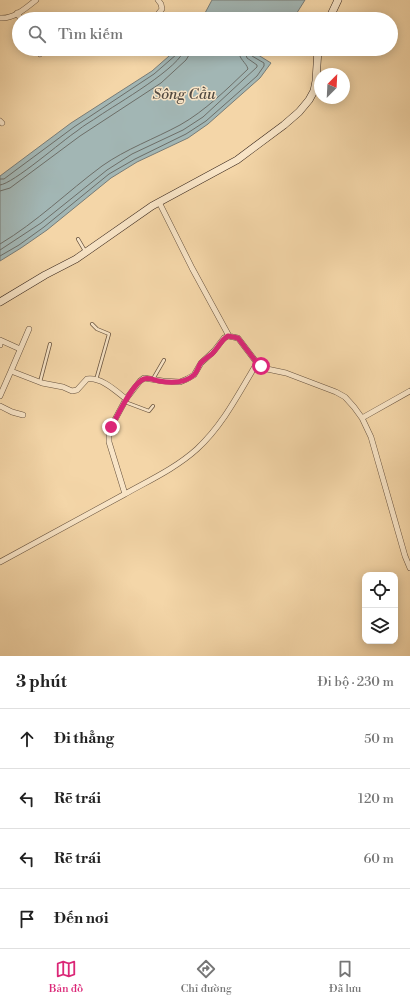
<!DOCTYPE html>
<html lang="vi">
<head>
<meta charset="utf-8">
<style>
	body { margin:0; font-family:"Libre Bodoni",serif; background:#f6f6f6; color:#222 }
	.controls { position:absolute; right:12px; bottom:12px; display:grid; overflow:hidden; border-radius:8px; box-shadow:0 2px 10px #0003 }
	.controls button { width:36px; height:36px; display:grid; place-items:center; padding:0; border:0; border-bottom:1px solid #e0e0e0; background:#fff; color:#222; font:20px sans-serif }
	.compass { position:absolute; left:314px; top:68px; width:36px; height:36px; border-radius:50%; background:#fff; box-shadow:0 2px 10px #0003; rotate:24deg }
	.stop { position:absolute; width:12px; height:12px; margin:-9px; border:3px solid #db2777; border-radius:50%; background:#fff }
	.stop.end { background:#db2777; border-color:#fff; box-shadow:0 1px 4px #0008 }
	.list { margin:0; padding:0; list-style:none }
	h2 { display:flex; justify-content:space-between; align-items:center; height:52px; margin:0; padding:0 16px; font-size:17px }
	h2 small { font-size:13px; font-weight:400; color:#767676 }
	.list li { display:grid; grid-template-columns:26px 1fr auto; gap:12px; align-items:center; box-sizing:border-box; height:60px; padding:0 16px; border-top:1px solid #e0e0e0 }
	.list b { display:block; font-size:15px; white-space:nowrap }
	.list em { font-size:13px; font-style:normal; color:#767676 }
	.icon { flex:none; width:22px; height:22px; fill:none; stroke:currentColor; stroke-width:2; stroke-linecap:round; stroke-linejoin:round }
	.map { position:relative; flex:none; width:410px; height:656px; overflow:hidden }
	.search { position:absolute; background:#fff; box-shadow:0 2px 10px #0003; left:12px; right:12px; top:12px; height:44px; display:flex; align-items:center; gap:10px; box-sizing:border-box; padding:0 14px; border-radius:22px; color:#767676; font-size:15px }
	.sheet { height:292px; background:#fff }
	nav { display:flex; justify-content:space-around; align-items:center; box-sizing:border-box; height:56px; border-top:1px solid #e0e0e0; background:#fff; font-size:11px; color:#767676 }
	nav a { display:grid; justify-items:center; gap:2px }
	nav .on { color:#db2777 }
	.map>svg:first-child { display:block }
</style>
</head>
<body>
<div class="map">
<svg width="410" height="656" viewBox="0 0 410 656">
	<rect width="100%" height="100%" fill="#f4d6a8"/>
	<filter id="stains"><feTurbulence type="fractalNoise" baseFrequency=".005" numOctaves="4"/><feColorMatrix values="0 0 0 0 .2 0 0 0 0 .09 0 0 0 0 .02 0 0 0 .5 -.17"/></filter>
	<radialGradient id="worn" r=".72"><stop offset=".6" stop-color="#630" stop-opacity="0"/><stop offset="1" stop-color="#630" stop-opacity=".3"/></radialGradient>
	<path fill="#a2b6b4" stroke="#787c77" d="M212,0h93l-12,19h-92l4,-6z
		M177,49h76l2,4 16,10 -11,15 -52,46 -20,14 -51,24 -26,16 -64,52 -26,18 -21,13v-85l71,-53 81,-52z"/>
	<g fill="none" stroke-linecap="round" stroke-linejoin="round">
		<path stroke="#6d6e68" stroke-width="1" d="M0,179h4l12,-9 58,-43 80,-53 23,-20 2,-5
			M0,185c13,-1 63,-45 77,-54 7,-6 15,-10 22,-15 16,-11 84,-50 85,-67
			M0,191l10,-3 70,-52 81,-53 25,-23 3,-5 1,-6
			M0,244c37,-22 67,-52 102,-78 24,-17 52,-27 78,-41 25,-14 47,-36 68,-56 -2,-7 -9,-9 -10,-20
			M0,250l41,-27 66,-53 25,-16 51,-24 20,-13 54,-50v-2l-10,-7 -3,-9
			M0,256l19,-11 25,-18 65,-53 26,-15 51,-25 20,-13 51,-45 7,-10v-3l-12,-7 -2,-7"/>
		<defs>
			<path id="lane" d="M78,239l7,12
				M92,324l5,5 12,5 -13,46
				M153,379l11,-19
				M40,382l10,-38
				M125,402l24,9 4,-5"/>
			<path id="street" d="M17,13l4,6
				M0,18c14,1 26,-10 36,-18
				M154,19l8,-10 -1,-5 -3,-4
				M37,49l3,5
				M0,121l2,2
				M159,202l33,66 37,68
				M0,340l20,9
				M0,345v-1
				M11,371l18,-42
				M0,396l11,-25 31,12 21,4 9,4 5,-1 10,-11c14,-2 28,11 39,20l-15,28 -2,7v8l16,52 -125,68
				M126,399l14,-18 4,-3 19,3 17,1 7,-3 7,-4 7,-12 13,-12 10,-13 4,-2 10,2 19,25 10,6 19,4 50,19 9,5 9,10 8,11 9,19 34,119 5,12
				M0,406l12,6 11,3
				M362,418l48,-27
				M125,494c25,-14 51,-26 72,-45 26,-24 42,-56 60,-86"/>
			<path id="secondary" d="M329,19l9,-19
				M0,302l45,-27 31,-16 76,-53 85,-46 47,-35 15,-13 10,-12 5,-9 2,-10 2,-32"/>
		</defs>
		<use href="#lane" stroke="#67523e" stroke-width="4"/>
		<use href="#street" stroke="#67523e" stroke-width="6"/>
		<use href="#secondary" stroke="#38261b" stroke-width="8"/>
		<use href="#lane" stroke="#f8e4c6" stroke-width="2.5"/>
		<use href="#street" stroke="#f8e4c6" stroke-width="5"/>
		<use href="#secondary" stroke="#f8e4c6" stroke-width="7"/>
	</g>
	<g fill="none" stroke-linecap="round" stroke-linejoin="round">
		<path stroke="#db2777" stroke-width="5" d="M111,427c6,-10 22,-45 33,-48 4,-2 10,1 15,2 11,2 26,2 35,-6 3,-3 4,-7 6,-11 3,-4 8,-7 12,-10 6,-6 9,-14 16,-18l10,2 19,25 4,3"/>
	</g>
	<g text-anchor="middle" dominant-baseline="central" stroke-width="3" stroke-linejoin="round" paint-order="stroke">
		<g font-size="15" font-style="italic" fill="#524a41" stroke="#f8e4c6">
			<text x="184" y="94">Sông Cầu</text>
		</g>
	</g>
	<rect width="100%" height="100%" filter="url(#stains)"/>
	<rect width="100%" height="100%" fill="url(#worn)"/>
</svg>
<div class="controls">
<button><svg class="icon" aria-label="locate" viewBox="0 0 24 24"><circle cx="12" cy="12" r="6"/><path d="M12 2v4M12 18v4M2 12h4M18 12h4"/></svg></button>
<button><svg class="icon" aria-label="layers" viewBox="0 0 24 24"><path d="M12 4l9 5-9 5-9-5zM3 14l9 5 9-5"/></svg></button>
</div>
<svg class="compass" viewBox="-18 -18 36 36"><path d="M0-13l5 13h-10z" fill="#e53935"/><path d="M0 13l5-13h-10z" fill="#767676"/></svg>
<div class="stop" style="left:261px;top:366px"></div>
<div class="stop end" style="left:111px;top:427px"></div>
<div class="search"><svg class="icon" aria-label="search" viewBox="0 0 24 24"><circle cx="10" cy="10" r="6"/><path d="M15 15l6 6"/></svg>Tìm kiếm</div>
</div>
<section class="sheet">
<h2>3 phút<small>Đi bộ · 230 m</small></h2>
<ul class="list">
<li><svg class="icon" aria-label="ahead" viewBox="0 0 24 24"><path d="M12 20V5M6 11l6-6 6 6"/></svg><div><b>Đi thẳng</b></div><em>50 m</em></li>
<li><svg class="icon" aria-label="left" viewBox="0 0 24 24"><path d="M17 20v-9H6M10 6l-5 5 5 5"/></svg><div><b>Rẽ trái</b></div><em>120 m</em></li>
<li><svg class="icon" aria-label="left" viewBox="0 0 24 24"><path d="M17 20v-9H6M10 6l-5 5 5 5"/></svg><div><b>Rẽ trái</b></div><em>60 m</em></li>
<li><svg class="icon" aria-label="arrive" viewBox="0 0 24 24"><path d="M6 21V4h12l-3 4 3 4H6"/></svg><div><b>Đến nơi</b></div></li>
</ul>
</section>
<nav>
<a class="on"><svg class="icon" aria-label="map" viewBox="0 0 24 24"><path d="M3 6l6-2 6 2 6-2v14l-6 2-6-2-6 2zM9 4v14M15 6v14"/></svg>Bản đồ</a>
<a><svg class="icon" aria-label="directions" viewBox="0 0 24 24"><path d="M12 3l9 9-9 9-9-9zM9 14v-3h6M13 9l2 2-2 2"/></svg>Chỉ đường</a>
<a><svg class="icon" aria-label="saved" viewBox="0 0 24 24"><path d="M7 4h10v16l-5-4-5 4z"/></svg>Đã lưu</a>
</nav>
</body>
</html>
